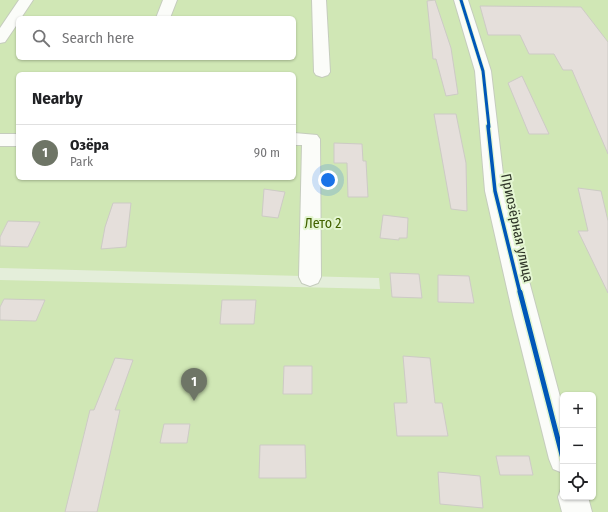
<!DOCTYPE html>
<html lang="en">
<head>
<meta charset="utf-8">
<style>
	body { margin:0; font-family:"Fira Sans Condensed",sans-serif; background:#f2f2f2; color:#202124 }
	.controls { position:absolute; right:12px; bottom:12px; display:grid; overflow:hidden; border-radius:6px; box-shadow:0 1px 3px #0004 }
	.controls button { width:36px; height:36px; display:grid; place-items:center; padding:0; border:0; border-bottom:1px solid #e0e0e0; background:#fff; color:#202124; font:20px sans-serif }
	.you { position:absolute; left:328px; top:180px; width:14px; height:14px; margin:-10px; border:3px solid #fff; border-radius:50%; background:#1a73e8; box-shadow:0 0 0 6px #1a73e833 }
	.badge { display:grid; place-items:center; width:26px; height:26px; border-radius:50%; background:#6e7566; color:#fff; font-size:13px; font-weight:700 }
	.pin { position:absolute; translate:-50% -33px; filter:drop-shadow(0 1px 2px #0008) }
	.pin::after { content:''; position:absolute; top:21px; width:14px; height:12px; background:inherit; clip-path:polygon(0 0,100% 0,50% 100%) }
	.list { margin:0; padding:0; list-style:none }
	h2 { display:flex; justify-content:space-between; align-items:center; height:52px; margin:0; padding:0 16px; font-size:17px }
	h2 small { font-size:13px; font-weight:400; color:#757577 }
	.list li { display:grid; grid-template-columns:26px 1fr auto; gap:12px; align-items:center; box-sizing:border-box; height:56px; padding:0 16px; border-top:1px solid #e0e0e0 }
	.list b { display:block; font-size:15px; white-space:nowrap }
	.list p { margin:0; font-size:13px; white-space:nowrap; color:#757577 }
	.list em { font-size:13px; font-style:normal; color:#757577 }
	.icon { flex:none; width:22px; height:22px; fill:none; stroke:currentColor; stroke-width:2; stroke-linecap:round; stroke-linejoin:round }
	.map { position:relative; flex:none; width:608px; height:512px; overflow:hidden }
	.search { position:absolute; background:#fff; box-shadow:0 1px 3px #0004; left:16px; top:16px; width:280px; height:44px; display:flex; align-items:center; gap:10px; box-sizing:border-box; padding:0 14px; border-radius:6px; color:#757577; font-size:15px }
	.panel { position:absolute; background:#fff; box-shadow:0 1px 3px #0004; left:16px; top:72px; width:280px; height:108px; border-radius:6px }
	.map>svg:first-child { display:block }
</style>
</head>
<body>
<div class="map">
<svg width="608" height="512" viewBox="0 0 608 512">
	<rect width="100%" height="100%" fill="#e4eeda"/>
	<path fill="#d0e7b5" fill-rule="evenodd" d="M0,0h608v512h-608v-232l380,9 -1,-11 -379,-10zM18,18h276v40h-276zM18,74h276v104h-276zM563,395h30v102h-30z"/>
	<path fill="#e5dfdb" stroke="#cdcbc5" d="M435,0l16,48 7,46 -12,2 -10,-37h-3l-6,-58z
		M480,6l101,1 27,35v112l-36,-84h-9l-9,-16h-25l-9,-19h-32z
		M522,76l27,58h-20l-21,-51z
		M434,114h22l10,49 1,48 -16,-2z
		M334,143l28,1 1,17h3l2,36h-20l-1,-34h-13z
		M578,188l23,3 7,30v72l-30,-62h10z
		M264,189l21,3 -7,26 -16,-2z
		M113,203h18l-5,44 -25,2 4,-22z
		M383,215l25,3 -1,20h-8v2l-19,-2z
		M8,221l32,1 -12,25 -28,-1v-9z
		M390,273l29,1 3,24 -30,-1z
		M438,275l31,1 5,27 -36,-1z
		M4,299l41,1 -9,21 -36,-1v-13z
		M222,300h34l-2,24h-34z
		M403,356l27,2 5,45h7l6,33h-51l-3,-33h13z
		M115,358l18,2 -18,50h5l-23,102h-32l25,-102h4z
		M284,366h28v28h-29z
		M164,424h26l-3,19h-27z
		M260,445h45l1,33h-47z
		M496,456h33l4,19h-33z
		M438,472l42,4 3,32 -43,-4z"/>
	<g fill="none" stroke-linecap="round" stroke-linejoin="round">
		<defs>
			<path id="minor" d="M19,0h14l-12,18h-3v5l-13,19 -5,1v-15z
				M163,0h14l-7,18h-14z
				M312,0h14l4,72 -2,3 -6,2 -6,-2 -2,-3z
				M454,0h14l23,71 14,120 58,217v65l-10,-4 -4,-10 -36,-144 -28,-124 -10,-120z
				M294,133l23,2 3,4 1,138 -3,6 -8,3 -8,-3 -3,-6 3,-132h-8z
				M0,134h18v12h-18z
				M562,486l1,11h25l4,15h-30l-4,-15z"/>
		</defs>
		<use href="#minor" stroke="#c5ccbd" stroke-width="2"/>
		<use href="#minor" fill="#fbfcf9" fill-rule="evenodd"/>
		<defs>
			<path id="cycleway-far2" d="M461,0l22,71 6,56"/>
			<path id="cycleway-far1" d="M488,126l7,65 25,102"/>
			<path id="cycleway" d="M520,292l43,167"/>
		</defs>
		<use href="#cycleway-far2" stroke="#e4f6d2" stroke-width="4.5"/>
		<use href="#cycleway-far1" stroke="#e4f6d2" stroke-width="6"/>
		<use href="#cycleway" stroke="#e4f6d2" stroke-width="8"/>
		<use href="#cycleway-far2" stroke="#0057b8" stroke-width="3"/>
		<use href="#cycleway-far1" stroke="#0057b8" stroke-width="3.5"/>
		<use href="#cycleway" stroke="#0057b8" stroke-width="5"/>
	</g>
	<g text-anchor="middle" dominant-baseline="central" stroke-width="4" stroke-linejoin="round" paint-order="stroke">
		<g font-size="14" fill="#426200" stroke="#e4f6d2">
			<text x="323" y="223">Лето 2</text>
		</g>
		<g font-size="14" fill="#2e3427" stroke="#e4f6d2">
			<text transform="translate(517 228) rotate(78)">Приозёрная улица</text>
		</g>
	</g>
</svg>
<div class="controls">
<button>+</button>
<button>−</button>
<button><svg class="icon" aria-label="locate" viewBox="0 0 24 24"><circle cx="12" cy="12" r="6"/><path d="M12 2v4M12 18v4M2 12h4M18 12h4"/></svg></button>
</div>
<div class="you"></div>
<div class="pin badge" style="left:194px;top:401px">1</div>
<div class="search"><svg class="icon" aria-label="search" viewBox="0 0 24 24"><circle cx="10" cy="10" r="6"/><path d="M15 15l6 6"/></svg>Search here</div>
<section class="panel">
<h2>Nearby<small></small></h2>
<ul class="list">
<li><span class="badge">1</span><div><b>Озёра</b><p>Park</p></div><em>90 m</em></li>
</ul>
</section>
</div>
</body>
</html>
